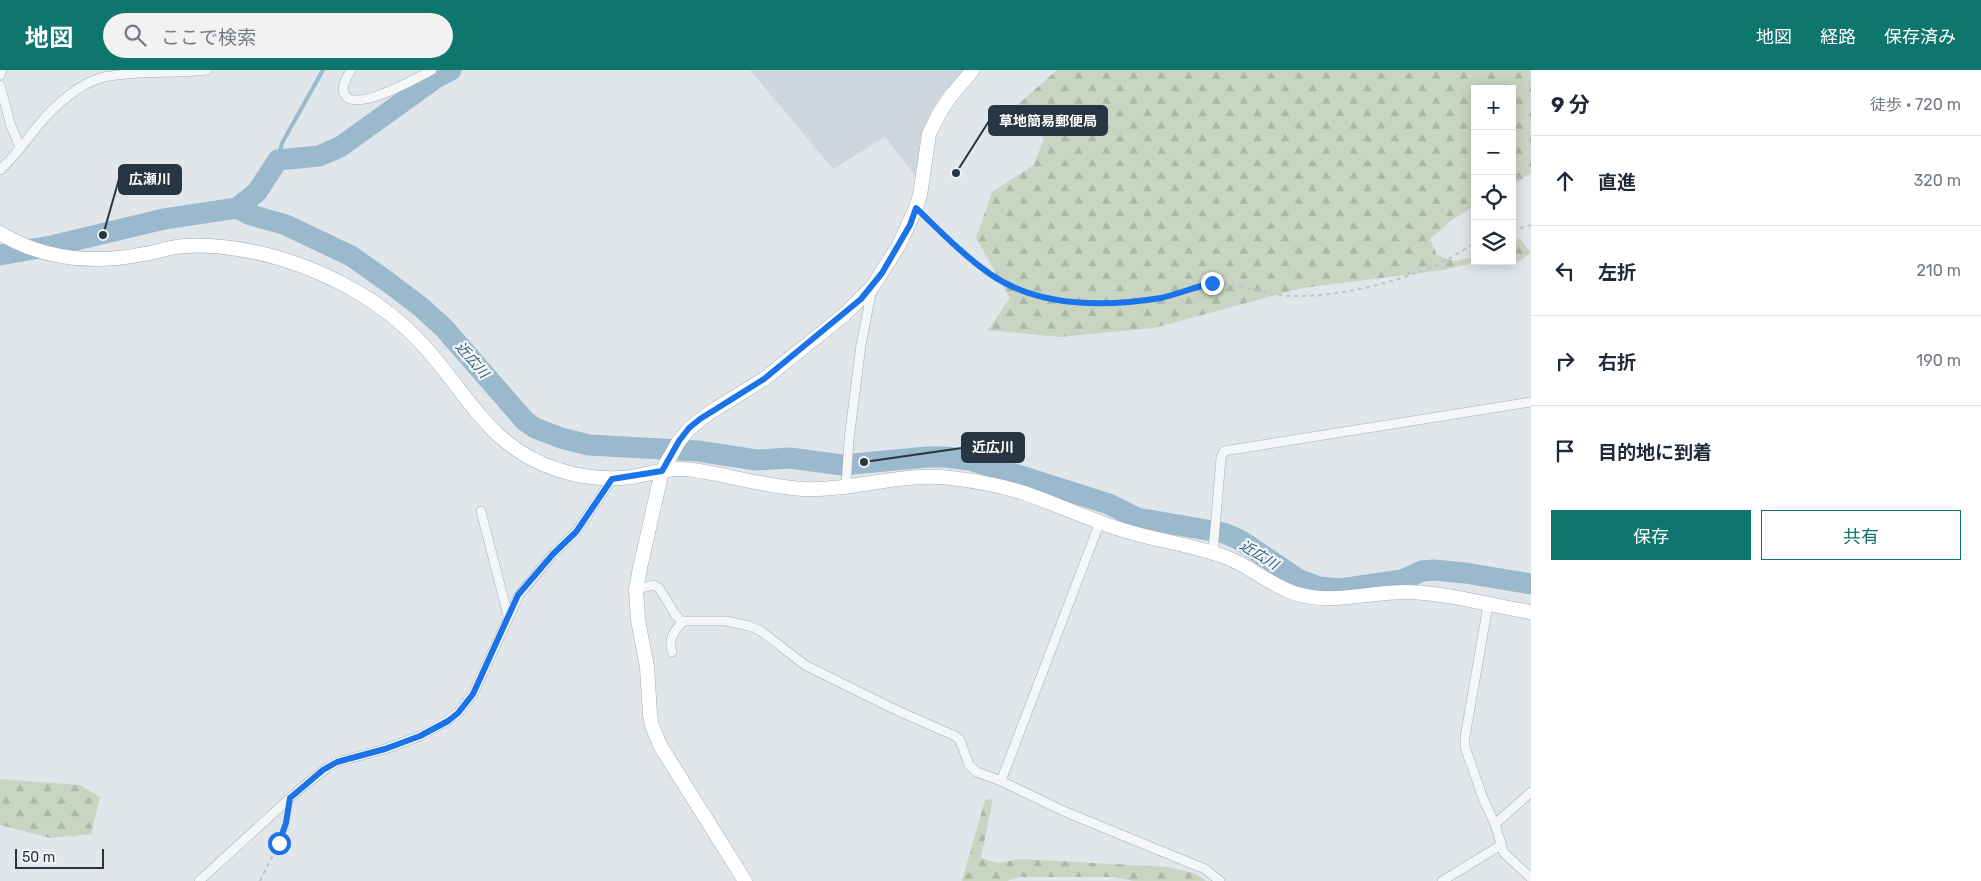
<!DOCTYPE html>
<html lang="ja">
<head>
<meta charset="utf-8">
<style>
	body { margin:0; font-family:Rubik,"Noto Sans JP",sans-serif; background:#f2f2f3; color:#1f2937 }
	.controls { position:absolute; right:15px; top:15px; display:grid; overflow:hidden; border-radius:0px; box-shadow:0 2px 12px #0003 }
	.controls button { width:45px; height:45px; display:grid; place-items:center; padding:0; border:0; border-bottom:1px solid #e0e1e3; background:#fff; color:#1f2937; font:25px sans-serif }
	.scale { position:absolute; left:15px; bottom:12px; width:89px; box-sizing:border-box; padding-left:5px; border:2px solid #283644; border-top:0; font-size:14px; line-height:18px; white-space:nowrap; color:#283644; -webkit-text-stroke:4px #f1f5f8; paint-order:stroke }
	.stop { position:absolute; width:15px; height:15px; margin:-11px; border:4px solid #1a73e8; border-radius:50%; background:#fff }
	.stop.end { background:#1a73e8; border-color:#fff; box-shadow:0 1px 5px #0008 }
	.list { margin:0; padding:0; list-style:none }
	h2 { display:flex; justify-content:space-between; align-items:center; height:65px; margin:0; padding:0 20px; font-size:21px }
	h2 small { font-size:16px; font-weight:400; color:#747a83 }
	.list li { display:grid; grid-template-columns:32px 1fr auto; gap:15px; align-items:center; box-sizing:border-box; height:90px; padding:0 20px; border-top:1px solid #e0e1e3 }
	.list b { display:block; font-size:19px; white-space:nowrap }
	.list em { font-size:16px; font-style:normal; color:#747a83 }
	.actions { display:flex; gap:10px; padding:15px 20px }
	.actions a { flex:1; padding:11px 0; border:1px solid #0f766e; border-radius:0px; text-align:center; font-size:18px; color:#0f766e }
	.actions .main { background:#0f766e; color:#fff }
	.icon { flex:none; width:28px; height:28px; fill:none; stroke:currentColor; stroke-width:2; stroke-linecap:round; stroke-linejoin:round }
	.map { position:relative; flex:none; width:1531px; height:811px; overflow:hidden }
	header { display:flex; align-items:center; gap:30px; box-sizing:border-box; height:70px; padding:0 25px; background:#0f766e; color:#fff }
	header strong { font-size:24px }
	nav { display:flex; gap:28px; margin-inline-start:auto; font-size:18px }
	.search { width:350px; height:45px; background:#f2f2f3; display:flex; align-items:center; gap:12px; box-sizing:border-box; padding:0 18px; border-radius:28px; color:#747a83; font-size:19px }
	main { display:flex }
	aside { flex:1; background:#fff }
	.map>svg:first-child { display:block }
</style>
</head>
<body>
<header>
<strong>地図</strong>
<div class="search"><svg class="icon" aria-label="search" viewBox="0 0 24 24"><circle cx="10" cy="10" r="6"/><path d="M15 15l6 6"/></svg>ここで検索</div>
<nav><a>地図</a><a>経路</a><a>保存済み</a></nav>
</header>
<main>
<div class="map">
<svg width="1531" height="811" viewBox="0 0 1531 811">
	<defs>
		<pattern id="forest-firs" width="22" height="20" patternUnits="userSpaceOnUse" patternTransform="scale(1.25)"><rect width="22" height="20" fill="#c9d5c2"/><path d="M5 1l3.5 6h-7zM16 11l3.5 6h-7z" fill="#adb7a8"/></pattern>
	</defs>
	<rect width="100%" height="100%" fill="#e1e6eb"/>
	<path fill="#cfd6dd" d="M750,0h214l-22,24 -13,22 -6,18 -7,43 -31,-40 -52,32z"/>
	<path fill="url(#forest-firs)" d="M1057,0h474v103l-19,13v-97h-37v116l-23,15 -22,19 7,16 17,6 21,-4v4h7l-38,9 -142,18 -148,40 -94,9 -72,-7 22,-32 -34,-60 16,-46 42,-27 10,-27 -40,-21z
		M1520,168l11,15 -14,9 -5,-5v-15z
		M0,709l80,6 20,12 -9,37 -41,4 -50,-13z
		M993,729l-12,59 16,5 24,-4 146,8 27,6 12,8h-73l-19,-4h-95l-12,4h-45l23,-81z"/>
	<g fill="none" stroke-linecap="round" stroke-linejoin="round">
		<path stroke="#9ab9cd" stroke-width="4" d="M278,90l4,-17 41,-73"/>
		<path stroke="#9ab9cd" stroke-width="21" d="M237,138l14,7 35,10 65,31 37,26 33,25 23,21 81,93 10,7 26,10 28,7 109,6 58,9 34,-2 52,7 85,-8h18l25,3 139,44 28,14 87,15 16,7 58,39 21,8 21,2 62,-9 20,-9 12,-1 31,3 66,11
			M0,185l51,-9 113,-27 73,-11 20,-16 21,-32 41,-4 21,-9 96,-69 15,-8"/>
		<defs>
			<path id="street" d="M351,0c-4,7 -11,18 -6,25 12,18 73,-18 87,-25
				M0,5l2,-5
				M0,15l11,41 9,21
				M0,100c18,-16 31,-37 47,-55 15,-15 35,-33 57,-38 33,-7 69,-3 103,-7
				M846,416l3,-47 12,-94 11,-56
				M481,441l27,105
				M1213,482l8,-94 3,-7 307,-49
				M636,519l18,-4 5,3 16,26 6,7h45l23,5 12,5 44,34 12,6 79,39 59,26 5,4 9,25 8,7 24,9 67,32 137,56 15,12
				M1488,535l-23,132v10l19,54 11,23 9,29 27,25
				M672,582c-4,-14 2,-20 11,-31
				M1001,711l99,-259
				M1495,754l36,-32
				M199,811l101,-92 28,-22 9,-5 48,-13 35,-13 27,-15 11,-8 15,-19 46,-99 34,-41 23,-22 36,-53
				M1442,811l59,-36"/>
			<path id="secondary" d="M0,163c44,27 94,31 144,21 13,-2 26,-7 40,-8 33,-2 67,4 98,13 52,16 103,44 140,85 46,49 66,104 137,126 24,8 48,10 73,7 16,-3 32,-8 49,-8 13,0 27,4 41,6 26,6 54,12 81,14 50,2 98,-17 148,-11 25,3 49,7 73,15 36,12 71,30 109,40 32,9 64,13 95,25 23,9 42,27 66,35 39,13 76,-2 115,-1 39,1 83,14 122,20
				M745,811l-84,-134 -9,-21 -2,-12 -3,-47 -9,-47 -2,-31 4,-21 22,-97 17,-30 10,-12 20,-16 55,-34 80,-64 29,-29 26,-41 17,-37 4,-13 9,-61 11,-22 10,-15 23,-27"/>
		</defs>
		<use href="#street" stroke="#a6aeb6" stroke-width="10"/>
		<use href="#secondary" stroke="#a6aeb6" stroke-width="15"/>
		<path stroke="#bfc4ca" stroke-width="2" stroke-dasharray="4 4" stroke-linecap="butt" d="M925,147c21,20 41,40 65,57 44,30 103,33 154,26 6,-1 12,-1 18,-3 17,-3 34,-14 51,-14 27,1 52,12 79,13 45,1 98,-12 140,-29 15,-6 29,-16 43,-24
			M1512,160l19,-5
			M260,811l19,-38 9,-29"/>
		<use href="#street" stroke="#f4f6f9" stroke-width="9"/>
		<use href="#secondary" stroke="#fff" stroke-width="14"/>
	</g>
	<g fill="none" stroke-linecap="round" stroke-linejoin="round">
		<path stroke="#1a73e8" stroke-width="6" d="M279,773l7,-20 4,-25 33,-28 14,-8 48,-13 35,-13 28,-15 10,-8 15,-19 45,-99 35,-41 23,-22 36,-53 50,-8 17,-30 10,-13 11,-9 64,-40 97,-80 21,-26 28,-48 6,-17c24,23 47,47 74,66 49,34 115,33 171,24 17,-4 34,-11 51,-15"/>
	</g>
	<g text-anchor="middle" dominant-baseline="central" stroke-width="4.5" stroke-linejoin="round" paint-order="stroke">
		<g font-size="14" font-style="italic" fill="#305b7a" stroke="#f1f5f8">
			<text transform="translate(472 290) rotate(49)">近広川</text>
			<text transform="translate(1259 485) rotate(32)">近広川</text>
		</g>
	</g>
	<path fill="none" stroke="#283644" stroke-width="2" d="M956 103L989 51M103 165L119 109M864 392L962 378"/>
	<g fill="#283644" stroke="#f1f5f8" stroke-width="2">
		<circle cx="956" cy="103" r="5"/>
		<circle cx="103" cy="165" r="5"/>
		<circle cx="864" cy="392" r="5"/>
	</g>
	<g fill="#283644" stroke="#283644" stroke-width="2">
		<rect x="989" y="36" width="118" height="29" rx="5"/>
		<rect x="119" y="95" width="62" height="29" rx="5"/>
		<rect x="962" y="363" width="62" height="29" rx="5"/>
	</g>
	<g font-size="14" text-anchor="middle" font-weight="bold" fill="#fff">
		<text x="1048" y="56">草地簡易郵便局</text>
		<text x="150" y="114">広瀬川</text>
		<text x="993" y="382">近広川</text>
	</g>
</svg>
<div class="controls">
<button>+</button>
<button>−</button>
<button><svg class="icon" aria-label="locate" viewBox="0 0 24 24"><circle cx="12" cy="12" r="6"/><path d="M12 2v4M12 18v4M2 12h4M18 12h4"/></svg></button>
<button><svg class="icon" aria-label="layers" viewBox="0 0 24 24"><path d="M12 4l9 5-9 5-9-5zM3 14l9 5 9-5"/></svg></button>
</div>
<div class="scale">50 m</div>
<div class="stop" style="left:279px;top:773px"></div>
<div class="stop end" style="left:1212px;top:213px"></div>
</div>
<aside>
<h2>9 分<small>徒歩 · 720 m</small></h2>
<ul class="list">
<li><svg class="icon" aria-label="ahead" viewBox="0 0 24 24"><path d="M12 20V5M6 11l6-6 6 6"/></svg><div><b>直進</b></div><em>320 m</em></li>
<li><svg class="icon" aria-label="left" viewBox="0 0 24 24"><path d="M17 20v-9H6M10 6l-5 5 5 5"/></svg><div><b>左折</b></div><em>210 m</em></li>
<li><svg class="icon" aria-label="right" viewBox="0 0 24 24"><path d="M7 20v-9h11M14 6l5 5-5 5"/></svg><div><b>右折</b></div><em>190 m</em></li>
<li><svg class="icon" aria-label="arrive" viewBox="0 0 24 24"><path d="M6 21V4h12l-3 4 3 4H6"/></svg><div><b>目的地に到着</b></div></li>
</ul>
<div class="actions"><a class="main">保存</a><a>共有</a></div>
</aside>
</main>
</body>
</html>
